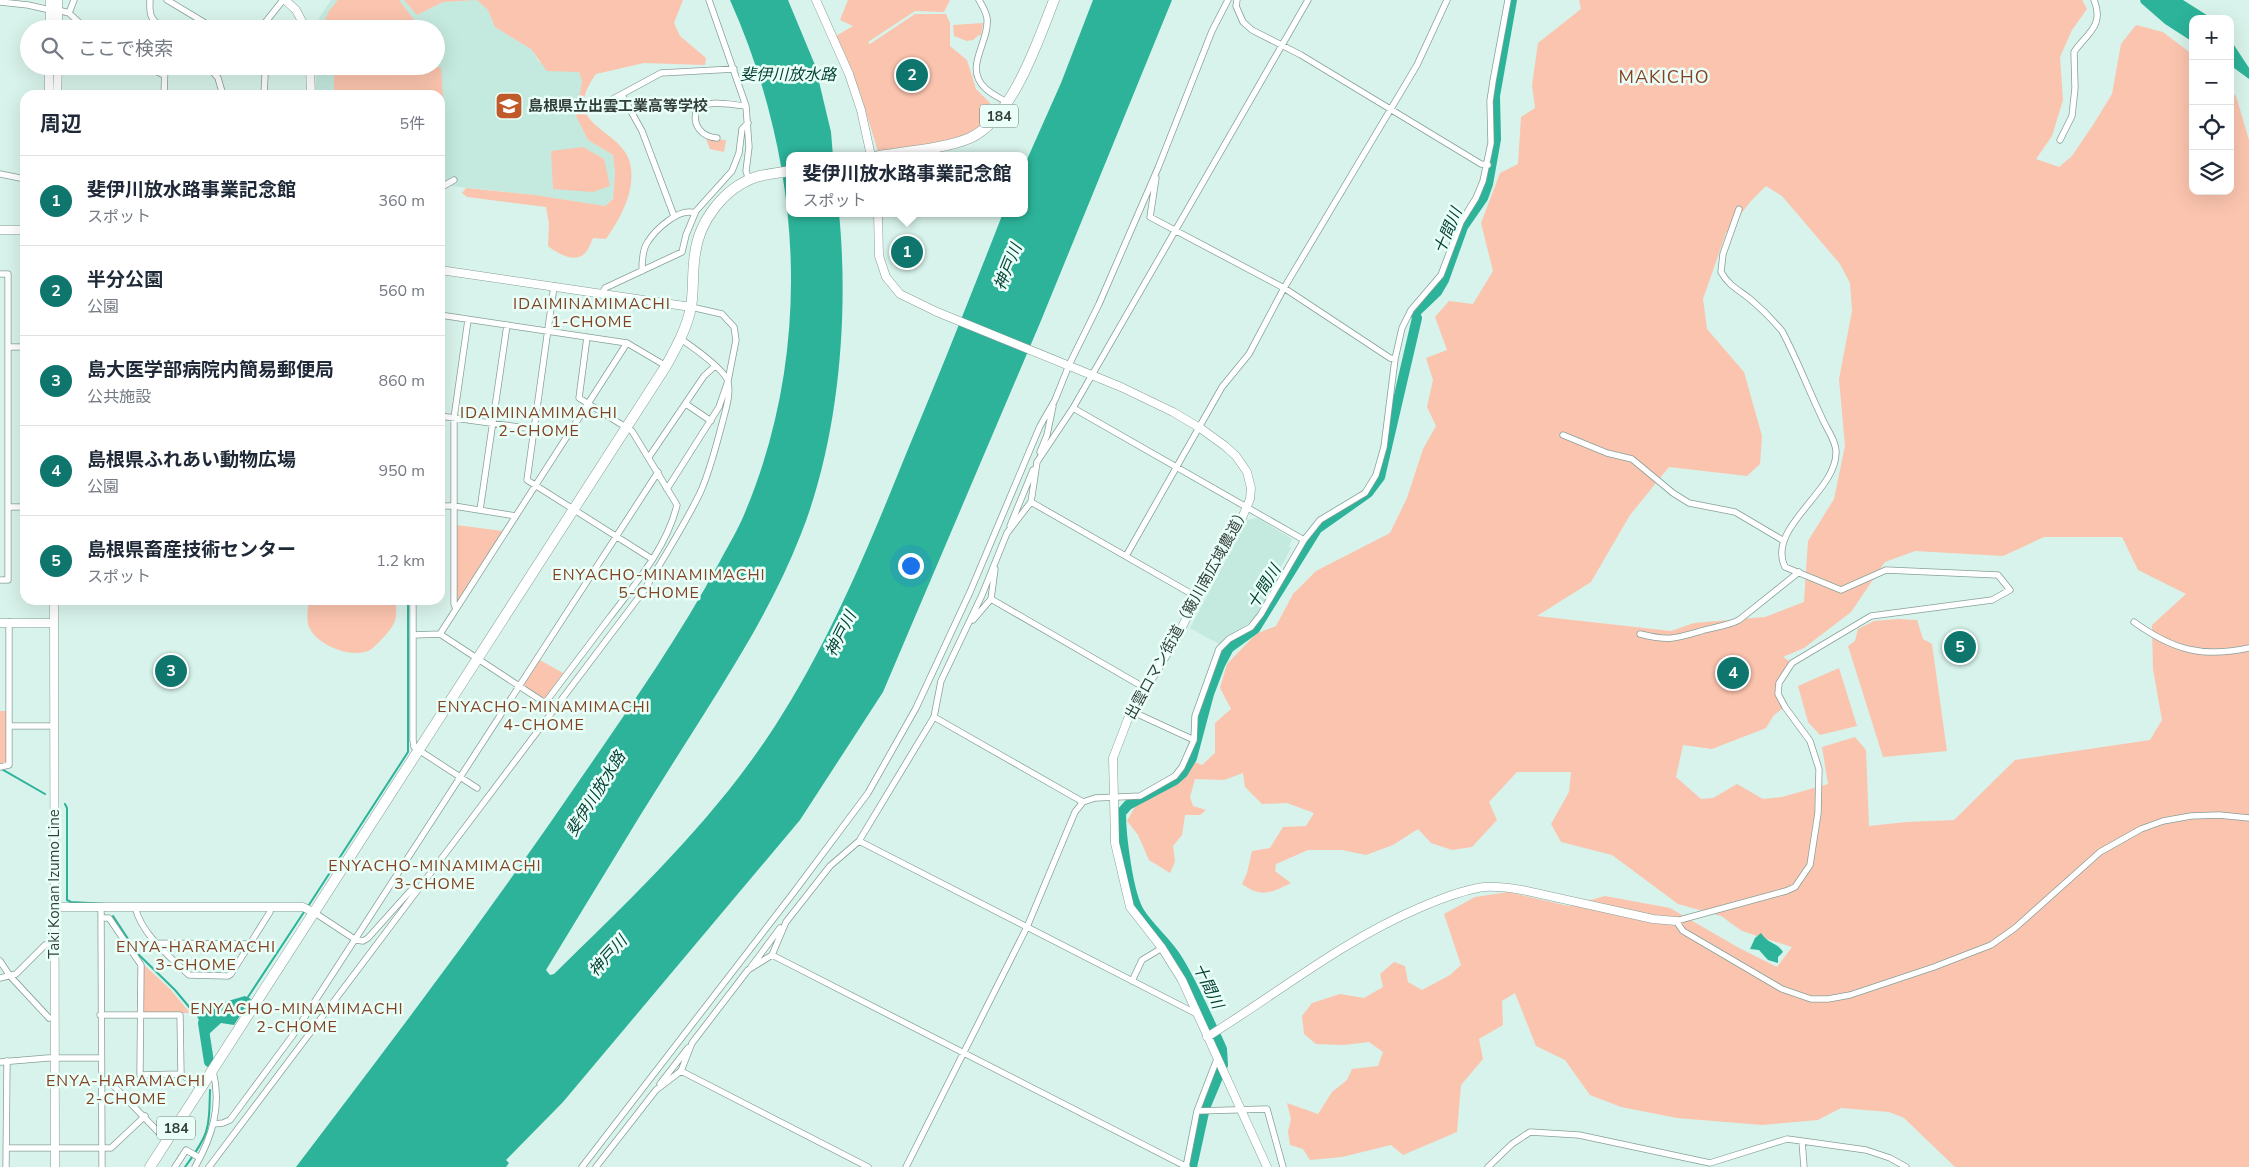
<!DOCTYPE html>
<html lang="ja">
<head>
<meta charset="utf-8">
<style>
	body { margin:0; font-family:"Nunito Sans","Noto Sans JP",sans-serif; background:#f6f6f7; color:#1f2937 }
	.controls { position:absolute; right:15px; top:15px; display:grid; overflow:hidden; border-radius:10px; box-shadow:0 5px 20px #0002 }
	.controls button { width:45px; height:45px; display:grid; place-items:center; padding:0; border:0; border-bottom:1px solid #e0e1e3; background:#fff; color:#1f2937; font:25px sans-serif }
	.you { position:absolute; left:910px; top:565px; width:18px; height:18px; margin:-12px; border:4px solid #fff; border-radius:50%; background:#1a73e8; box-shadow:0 0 0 8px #1a73e833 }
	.badge { display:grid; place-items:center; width:32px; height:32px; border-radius:50%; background:#0f766e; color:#fff; font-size:16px; font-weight:700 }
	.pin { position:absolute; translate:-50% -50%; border:2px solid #fff; box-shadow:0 1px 5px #0006 }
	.popup { position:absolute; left:786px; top:152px; width:242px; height:65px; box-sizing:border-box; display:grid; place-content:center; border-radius:10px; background:#fff; filter:drop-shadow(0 1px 4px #0005); font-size:16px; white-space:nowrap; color:#747a83 }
	.popup b { font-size:19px; color:#1f2937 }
	.popup::after { content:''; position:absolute; left:50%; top:100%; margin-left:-10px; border:10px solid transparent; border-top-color:#fff }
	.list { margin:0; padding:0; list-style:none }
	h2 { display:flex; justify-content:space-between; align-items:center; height:65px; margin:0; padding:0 20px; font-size:21px }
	h2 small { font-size:16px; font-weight:400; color:#747a83 }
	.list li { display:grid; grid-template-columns:32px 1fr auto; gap:15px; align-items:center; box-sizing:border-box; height:90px; padding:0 20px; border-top:1px solid #e0e1e3 }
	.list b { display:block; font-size:19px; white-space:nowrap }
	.list p { margin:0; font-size:16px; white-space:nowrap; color:#747a83 }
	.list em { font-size:16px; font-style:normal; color:#747a83 }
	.icon { flex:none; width:28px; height:28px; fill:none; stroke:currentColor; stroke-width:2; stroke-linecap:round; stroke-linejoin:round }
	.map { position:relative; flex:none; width:2249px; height:1167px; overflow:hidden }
	.search { position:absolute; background:#fff; box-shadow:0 5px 20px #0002; left:20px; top:20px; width:425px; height:55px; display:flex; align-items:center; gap:12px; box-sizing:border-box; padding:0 18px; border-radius:28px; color:#747a83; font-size:19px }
	.panel { position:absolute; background:#fff; box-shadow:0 5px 20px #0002; left:20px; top:90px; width:425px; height:515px; border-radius:15px }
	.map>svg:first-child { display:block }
</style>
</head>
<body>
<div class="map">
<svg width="2249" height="1167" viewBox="0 0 2249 1167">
	<rect width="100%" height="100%" fill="#d8f3eb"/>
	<path fill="#c4e9de" d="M331,0h73l13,15 26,-13 34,-2 11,10 7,17 36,22 8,13 40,10 3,9 -6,35 12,24 25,15 2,18 -2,25 -8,8 -70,-11 -95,-10v-90h-124v-29h120v-37h-119l2,-11z
		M1258,518l34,21 -3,7 2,2 -20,37 2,2 -20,33 -34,24 -29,-16 57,-108z"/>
	<path fill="#fbc4ae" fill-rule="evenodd" d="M338,0h61l22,29h-100l8,-18z
		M404,0h279l-9,23 6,13 26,22 -1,7 -61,-2 -48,11c-40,55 31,53 35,94 3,27 -11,50 -25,71l-13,-1c-2,4 -4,11 -8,15 -10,11 -28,0 -37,-7l1,-22 -3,-17 -79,-10 -5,-4 4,-5 69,7 70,11 8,-7 2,-26 -2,-18 -25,-15 -12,-24 6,-35 -3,-9 -32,-1 -16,-22 -36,-22 -7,-17 -11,-10 -34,2 -26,13z
		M848,0h102l-6,12 -29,-1 -47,31 2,2 45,-30h31l4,9v23l17,14 9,29 16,16v13l-29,19 -53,11 -32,3 -19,-61 -23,-54 17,-10 -13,-6z
		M1579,0h503l5,9 -15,21 -12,27 3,43 -11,36 -16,23 23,8 13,-11 21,-31 19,-31 9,-50 15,-19 27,7 30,23v136h37v-100l6,5 13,44v1027h-294l-51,-49 -15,-6 -48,-4 -23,12 -56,5 -85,-7 -56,-11 -31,-12 -25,-35 -29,-14 -21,-53 -13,8 1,24 -24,14 4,20 -22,26 -4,47 -54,23 -12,-10 -49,12 -32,3 -7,-11 -13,-4 -2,-14 3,-12 -4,-16 31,11 14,-22 15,-12 5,-11 26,-3 5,-14 -14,-10 -25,3 -28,-1 -12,-10 -2,-18 10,-13 28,-9 24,4 19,-11 -3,-13 14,-12 11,4 3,16 14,8 28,-15 11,-10 -17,-51 31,-17 33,-5 61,14 36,-10 65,12 69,40 38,19 15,-20 -50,-16 -21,-15 -43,-12 -66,-49 -51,-13 -10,-18 18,-32 2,-20h-54l-28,30 8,18 -25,27 -20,3 -21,-7 -13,-14 -25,16 -27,10 -24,-5h-34l-32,14 -1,7 16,12c-21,10 -29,15 -49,1l5,-11 5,-22 18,-3 13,-21 23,-1 8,-13 -27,-10 -25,1 -17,-17 -2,-14 -19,7 -29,-1 -5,18 3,9 13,4 -6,5h-15l-3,20 -9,11 2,16 -5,11 -21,-13 -11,-25 -11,-14 8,-14 44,-27 14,-19 9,4 13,-12v-30l16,-14 -11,-21 7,-24 29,-30 20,-8 17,-32 23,-23 74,-38 17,-35 16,-49 13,-23 -9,-19 6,-27 -7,-22 21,-8 -12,-33 14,-16 24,3 20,-33 -12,-48 19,-50 18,-9 3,-47 14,-9 -3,-23 6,-42 43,-34zM1766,186l16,10 58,68 10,19 2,28 -13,68 6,67 -11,53 -26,42 -4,61 -39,15 -71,6 -23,8 -134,-15 54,-34 39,-67 39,-48 78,9 13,-12 2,-28 -18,-64 -37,-43 -4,-30 23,-66 25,-32zM2044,537h78l16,33 48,24 -34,31 1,44 9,51 -12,20 -135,20 -61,60 -48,2 -37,4 -3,-76 -11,-13 -33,10 6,37 -46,13 -19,2 -26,-15 -24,14 -12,1 -25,-22 7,-32 29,4 54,-21 8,-13 11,-8c-11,-22 -5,-26 7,-44l-9,-6 21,-9 47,-36 34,-50 30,-11 88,5z
		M983,23l-2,12h-2l-6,5 -6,1 -13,-5 -1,-11z
		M322,66h82l-82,5z
		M441,67l4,61h-5v-33h-106v-21z
		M706,139l20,1 -2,12 -14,-3z
		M583,147l21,12 6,27 -17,6 -40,-3 -2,-38z
		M456,525l47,6 -44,71 -3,-1z
		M309,600h87c0,7 1,17 -2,23 -2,6 -20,26 -26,28 -19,7 -51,-6 -59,-24 -3,-7 -1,-20 0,-27z
		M1898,619l19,1 6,19 9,5 15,107 -64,6 -35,-111 7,-5 3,-12 16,-8z
		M538,659l25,14 -19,27 -19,-12 -1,-7z
		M1839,668l18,58 -37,9 -12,-13 -10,-36z
		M0,711h6v51l-6,2z
		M142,963l28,26 20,24h-46l-1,-2z"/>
	<path fill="#2cb399" d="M730,0h58l27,65 16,67 2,24h-43v57h49c10,102 0,225 -38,321 -31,80 -81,154 -126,226 -44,69 -86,140 -129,210l4,5 4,-1c79,-77 161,-155 221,-248 54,-84 92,-175 129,-267 34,-81 67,-164 99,-246h21l1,-49 36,-81 32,-83h79l-132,323 -157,369 -83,128 -237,282 -57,58 3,3 -3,4h-210c97,-127 193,-254 283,-386 49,-71 99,-142 140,-218 9,-17 20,-35 27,-53 68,-164 56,-349 -16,-510z
		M2140,0h43l30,19h-20v23l-28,-18 -24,-21z
		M2230,39l19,29v11l-19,-14z
		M1761,933c7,11 17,10 22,19l-5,5v6l-10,-3 -9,-10 -9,-1 5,-11z
		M245,996l6,3 -17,26 -13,-2 -12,11 -6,3 -3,-15 -5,-9 9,-5z"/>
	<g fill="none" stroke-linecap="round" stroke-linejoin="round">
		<path stroke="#2cb399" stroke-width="2" d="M0,768l45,26
			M65,804l2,4v92l4,2 36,2
			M307,908l101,-156v-152
			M113,916l25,38 37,36 20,24
			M246,1000l58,-88
			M185,1167c24,-33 24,-36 25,-77"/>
		<path stroke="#2cb399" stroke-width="10" d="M203,1023l6,39
			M1192,1167l13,-59 18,-43 -1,-16c-14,-30 -27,-61 -44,-89 -11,-18 -27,-30 -38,-47 -12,-18 -19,-78 -19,-100l7,-8 47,-25 8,-7 9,-15 17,-64 11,-29 9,-17 26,-19 62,-100 51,-36 12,-16 37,-159 -2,-5 22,-21 7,-12 19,-53 20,-29 5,-14 8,-45 -1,-43 17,-96"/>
		<defs>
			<path id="street" d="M150,0c-1,17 1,19 14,29
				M167,0l40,24 11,5
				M709,0l37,106 3,41 -3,24 3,9
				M979,0c3,5 7,12 8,18 3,24 -24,49 -2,70 6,6 15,10 23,15
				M1237,0l-1,6 7,16 9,8 49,25 180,109 7,1
				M0,2l28,3 22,5
				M58,10l11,3 17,16
				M69,13l5,-13
				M260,29l23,-29
				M145,66l19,9
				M208,66l10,12 5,17
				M262,66l3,9 -1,20
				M164,95l1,-29
				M622,95l20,36 32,85
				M600,106l61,-33 73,-4
				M717,138c-15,-1 -26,-13 -20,-29 12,-10 34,-4 49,-3
				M2060,140l12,-24 3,-28 -1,-36c12,-18 31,-26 20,-52
				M0,174l25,5
				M1156,178l-6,39 134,71 106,70 5,1
				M440,188l14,-8
				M1739,209l-16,45 -2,18c8,14 18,18 29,27 12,10 22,20 32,32 15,28 26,58 40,87 4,10 15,24 14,35 0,39 -70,75 -51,114l56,23 45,-20 112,5 12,15 -18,10 -121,16 -79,47 -13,20 -1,11 7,13 25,34 9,28 -1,44 -8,52 -15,22 -9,4 -110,30 7,10 99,58 29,10h17l22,-4 84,-28 57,-22 24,-17 85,-76 41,-23 22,-8 28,-5 28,-1 30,3
				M642,271c0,-8 0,-20 5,-28 8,-13 32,-36 48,-30
				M0,274h8v306h-8
				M554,286l-27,194 125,79
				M602,294l3,-6 77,-36 4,-17 10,-24 36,-40 7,-18 3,-24 6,-6
				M440,315l187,28 39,23
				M8,347h17
				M686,404l25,17
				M1073,408l231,132
				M440,416l93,13
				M1563,435l44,18 25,6 41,34 16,10 46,9 49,29
				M1040,452l7,-17 6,-29
				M649,457l55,-81 11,-10
				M667,489l52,-82 9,-26 8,-41 -2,-13 -12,-13 -31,-7
				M1031,502l166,95
				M440,506h14l62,10
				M8,507h17
				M480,510l27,-185
				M1010,526l23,-56
				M1126,556l96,-169 27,-33 35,-66 133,-223 30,-65
				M995,569l-4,30 154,89
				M413,600v140l1,7 63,41
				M456,609l-2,-5v-186l14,-98
				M973,620l18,-21
				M2134,622c39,28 68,36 115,26
				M440,634l187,-291
				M1640,634c28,7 34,5 61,-3 14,-4 26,-5 38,-11l60,-48
				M413,635l27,-1 105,69c22,-29 44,-58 65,-86 26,-34 57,-70 67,-112l-45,-74 -53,-33 8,-61
				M1131,711l63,29
				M934,717l149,85
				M9,726h45
				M0,767l9,-2v-143
				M859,841l338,173
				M101,907l1,260
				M135,907c7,28 34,49 54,68l39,1 3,-2 39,-62 1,-5
				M315,913l41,27 7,1 5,-3 44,-49 8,-2 225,-298c19,-32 39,-63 55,-96 10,-22 16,-47 22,-69 3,-13 9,-28 6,-42 -2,-12 -37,-36 -47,-43
				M101,918h8l32,47 -1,110 41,-1 20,14
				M156,943l94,1
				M772,955l415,212
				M0,961l10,15 39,42
				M751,967l29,-39
				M0,978l16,-4 29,-29 8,-2
				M1132,981l10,-21 20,-12
				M100,1015h80l1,59
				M0,1062l48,-4h52
				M681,1071l187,96
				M100,1081l11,2 57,59
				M660,1084l28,-36
				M1197,1111l70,-2 16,58
				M214,1124l9,-1 7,-3 63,-85 365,-563
				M1802,1141l2,26
				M6,1148h105l34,-32
				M6,1167l1,-106
				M175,1167l11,-17 14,8
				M195,1167c17,-30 27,-61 18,-96
				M209,1167l211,-280
				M582,1167l212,-275 74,-99 48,-85 54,-116 70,-166 15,-26 14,-35 30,-61 59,-136 54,-137 16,-31
				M596,1167l60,-77 25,-19 11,-28 56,-73 24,-15 14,-33 44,-56 29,-25 75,-124 7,-36 41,-86 25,-62 24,-31 6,-40 36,-54 235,-408
				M906,1167l121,-240 48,-115 8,-10 12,-4 45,-2 35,-20 7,-9 12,-27 1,-24 24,-67 10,-10 22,-12 10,-13 43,-74 16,-20 45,-27 11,-18 8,-28 11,-88 7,-31 9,-18 30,-35 20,-53 15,-24 7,-17 8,-38 -1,-42 3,-20 15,-81
				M1186,1167l11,-56 20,-52
				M1488,1167l24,-23 18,-12 49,3 131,28 77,-24 15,2 64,9 24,8 16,9"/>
			<path id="secondary" d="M285,0l11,10 10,19
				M816,0l33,74 12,36 10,46
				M50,29v-29
				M58,29v-29
				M310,66l1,29
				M49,95v-29
				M57,95l1,-29
				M878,213l1,43 7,21 14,17 37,18 184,75 52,25 27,16 25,18 11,10 11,16 4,16 -1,11 -8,19 -45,79 -21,42 -45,72 -18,47 1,40 1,45 15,64 32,41 20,32 85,187
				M0,230h25
				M440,270l251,37
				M54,600l1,567
				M0,623h54
				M55,907h248l12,6
				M1207,1037c71,-44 135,-96 212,-129 21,-9 43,-18 65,-21 13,-1 26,1 38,3l131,29 23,2"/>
			<path id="highway" d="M879,156c28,-5 65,-7 91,-18 42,-19 68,-97 84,-138
				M150,1167l516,-801c10,-18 21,-38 25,-59 3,-17 1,-36 4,-53 4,-33 29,-66 61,-77 10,-3 22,-4 34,-6"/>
		</defs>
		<use href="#street" stroke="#87a099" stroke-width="7"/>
		<use href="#secondary" stroke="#87a099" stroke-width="9"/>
		<use href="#highway" stroke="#87a099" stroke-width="11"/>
		<use href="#street" stroke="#fff" stroke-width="5.5"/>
		<use href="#secondary" stroke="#fff" stroke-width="8"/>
		<use href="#highway" stroke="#fff" stroke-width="10"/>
	</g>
	<defs>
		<symbol id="school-square" viewBox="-11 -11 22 22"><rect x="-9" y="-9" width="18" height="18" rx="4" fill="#c05a2b" stroke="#e9fff8"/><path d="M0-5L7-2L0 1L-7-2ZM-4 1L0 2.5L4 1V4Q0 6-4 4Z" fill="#fff"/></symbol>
	</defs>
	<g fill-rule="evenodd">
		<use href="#school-square" x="493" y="90" width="32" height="32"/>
	</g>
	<g text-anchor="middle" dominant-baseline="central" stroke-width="5" stroke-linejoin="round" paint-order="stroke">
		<g fill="#e9fff8" stroke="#6a7974" stroke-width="1">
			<rect x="980" y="104.5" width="38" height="23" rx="4"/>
			<rect x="157" y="1116.5" width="38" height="23" rx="4"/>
		</g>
		<g font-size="14" font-weight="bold" fill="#343f3b">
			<text x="999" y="116">184</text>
			<text x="176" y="1128">184</text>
		</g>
		<g font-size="15" font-weight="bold" fill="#343f3b" stroke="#e9fff8" text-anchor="start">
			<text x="528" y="106">島根県立出雲工業高等学校</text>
		</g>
		<g font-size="15" fill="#343f3b" stroke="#e9fff8">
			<text transform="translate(1187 613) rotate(-61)">出雲ロマン街道（簸川南広域農道）</text>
			<text transform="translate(54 884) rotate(-90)">Taki Konan Izumo Line</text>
		</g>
		<g font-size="16" font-style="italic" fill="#043f34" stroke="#e9fff8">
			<text x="788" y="75">斐伊川放水路</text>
			<text transform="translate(1448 231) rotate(-67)">十間川</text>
			<text transform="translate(1008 267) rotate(-68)">神戸川</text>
			<text transform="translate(1264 587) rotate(-58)">十間川</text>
			<text transform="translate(841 634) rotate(-63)">神戸川</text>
			<text transform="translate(596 794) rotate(-58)">斐伊川放水路</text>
			<text transform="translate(608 956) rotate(-48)">神戸川</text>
			<text transform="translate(1208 986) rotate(64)">十間川</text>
		</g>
		<g font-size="16" letter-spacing="1" fill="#844225" stroke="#e9fff8">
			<text x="592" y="304">IDAIMINAMIMACHI<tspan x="592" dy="18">1-CHOME</tspan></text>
			<text x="539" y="413">IDAIMINAMIMACHI<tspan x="539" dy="18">2-CHOME</tspan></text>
			<text x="659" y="575">ENYACHO-MINAMIMACHI<tspan x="659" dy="18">5-CHOME</tspan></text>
			<text x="544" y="707">ENYACHO-MINAMIMACHI<tspan x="544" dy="18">4-CHOME</tspan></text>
			<text x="435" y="866">ENYACHO-MINAMIMACHI<tspan x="435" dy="18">3-CHOME</tspan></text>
			<text x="196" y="947">ENYA-HARAMACHI<tspan x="196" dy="18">3-CHOME</tspan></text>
			<text x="297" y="1009">ENYACHO-MINAMIMACHI<tspan x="297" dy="18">2-CHOME</tspan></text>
			<text x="126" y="1081">ENYA-HARAMACHI<tspan x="126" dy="18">2-CHOME</tspan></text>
		</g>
		<g font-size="18" letter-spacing="1" fill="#844225" stroke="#e9fff8">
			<text x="1664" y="77">MAKICHO</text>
		</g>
	</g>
</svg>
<div class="controls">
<button>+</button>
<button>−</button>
<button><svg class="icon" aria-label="locate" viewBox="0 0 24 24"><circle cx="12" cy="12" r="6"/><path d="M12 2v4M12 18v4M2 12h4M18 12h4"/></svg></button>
<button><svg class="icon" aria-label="layers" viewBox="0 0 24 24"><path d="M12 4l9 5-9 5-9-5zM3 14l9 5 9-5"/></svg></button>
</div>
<div class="you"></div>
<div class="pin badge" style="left:907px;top:252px">1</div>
<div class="popup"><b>斐伊川放水路事業記念館</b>スポット</div>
<div class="pin badge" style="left:912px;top:75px">2</div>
<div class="pin badge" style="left:171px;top:671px">3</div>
<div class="pin badge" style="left:1733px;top:673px">4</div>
<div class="pin badge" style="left:1960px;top:647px">5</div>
<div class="search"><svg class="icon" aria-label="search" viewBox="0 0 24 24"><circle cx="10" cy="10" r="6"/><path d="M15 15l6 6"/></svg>ここで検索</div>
<section class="panel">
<h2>周辺<small>5件</small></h2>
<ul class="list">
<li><span class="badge">1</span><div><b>斐伊川放水路事業記念館</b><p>スポット</p></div><em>360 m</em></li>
<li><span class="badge">2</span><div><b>半分公園</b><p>公園</p></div><em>560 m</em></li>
<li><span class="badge">3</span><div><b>島大医学部病院内簡易郵便局</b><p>公共施設</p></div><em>860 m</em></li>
<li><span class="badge">4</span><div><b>島根県ふれあい動物広場</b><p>公園</p></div><em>950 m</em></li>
<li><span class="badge">5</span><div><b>島根県畜産技術センター</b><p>スポット</p></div><em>1.2 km</em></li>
</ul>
</section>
</div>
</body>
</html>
